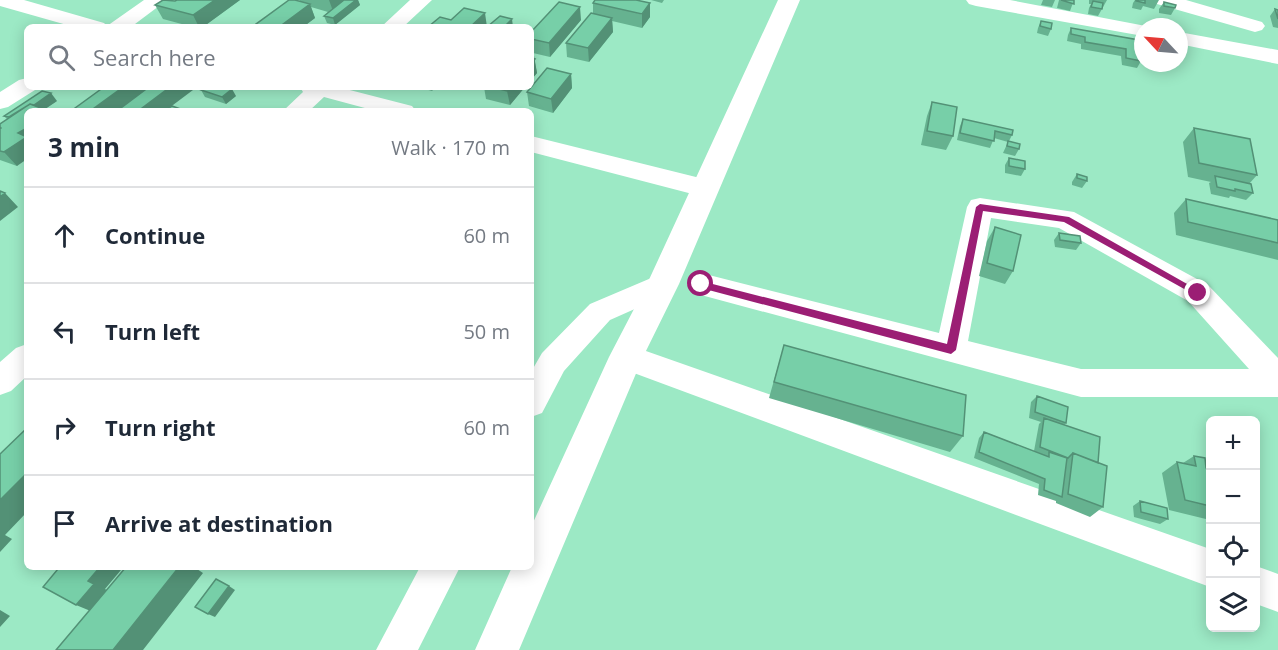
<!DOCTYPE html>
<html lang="en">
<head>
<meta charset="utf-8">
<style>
	body { margin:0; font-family:"Open Sans",sans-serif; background:#f6f6f7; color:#1f2937 }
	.controls { position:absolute; right:18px; bottom:18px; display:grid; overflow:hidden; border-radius:9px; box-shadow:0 3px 15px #0003 }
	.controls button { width:54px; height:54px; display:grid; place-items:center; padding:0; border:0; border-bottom:2px solid #e0e1e3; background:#fff; color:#1f2937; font:30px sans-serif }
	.compass { position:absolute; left:1134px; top:18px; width:54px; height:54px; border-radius:50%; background:#fff; box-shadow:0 3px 15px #0003; rotate:296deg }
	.stop { position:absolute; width:18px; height:18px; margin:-14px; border:4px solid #9b1e74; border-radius:50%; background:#fff }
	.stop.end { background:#9b1e74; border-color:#fff; box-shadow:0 2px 6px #0008 }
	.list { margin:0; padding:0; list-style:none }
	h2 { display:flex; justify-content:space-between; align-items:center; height:78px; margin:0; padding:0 24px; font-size:26px }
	h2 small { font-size:20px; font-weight:400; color:#747a83 }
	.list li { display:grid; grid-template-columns:39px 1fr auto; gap:18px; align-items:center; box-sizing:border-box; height:96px; padding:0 24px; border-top:2px solid #e0e1e3 }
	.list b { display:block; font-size:22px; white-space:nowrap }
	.list em { font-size:20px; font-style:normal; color:#747a83 }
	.icon { flex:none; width:33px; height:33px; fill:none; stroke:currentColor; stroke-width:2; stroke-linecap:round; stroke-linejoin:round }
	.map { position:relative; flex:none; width:1278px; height:650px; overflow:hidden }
	.search { position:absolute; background:#fff; box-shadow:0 3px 15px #0003; left:24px; top:24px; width:510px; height:66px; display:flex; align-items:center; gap:15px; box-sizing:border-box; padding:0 21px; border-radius:9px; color:#747a83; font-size:22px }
	.panel { position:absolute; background:#fff; box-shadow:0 3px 15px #0003; left:24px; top:108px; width:510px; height:462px; border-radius:9px }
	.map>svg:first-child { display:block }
</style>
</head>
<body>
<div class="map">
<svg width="1278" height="650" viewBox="0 0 1278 650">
	<rect width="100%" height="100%" fill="#9ce9c5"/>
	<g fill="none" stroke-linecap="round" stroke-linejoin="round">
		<path fill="#fff" fill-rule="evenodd" d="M0,0h24l80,23 3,3 37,-26h23l-36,27h-57l-74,-21z
			M410,0h22l-29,27h-22z
			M966,0h44l141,27h-8v9l-167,-30 -7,-2z
			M1154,0h32l76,22 3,4 -3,4 -7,2 -98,-28z
			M1179,32l99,18v14l-99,-20z
			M27,78v9h10l-2,3 -27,17 -8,2v-17l19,-12z
			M300,87h38l74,19 4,5h-40l-52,-14 -15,14h-26l20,-19z
			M531,136l173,43 9,3 4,6 -4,6 -9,3 -173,-45z
			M980,198l94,14 134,73 70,73v39h-197l-380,-102 -10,-3 -4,-8 4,-8 10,-3 238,60 28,-126 4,-7zM991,218l68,10 129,73 61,68h-168l-113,-28z
			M663,273l10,3 4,8 -4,8 -63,28 -46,51 -22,42 -11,4v-45l11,-19 48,-49z
			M27,344v32l-16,15 -11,4v-33l16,-14z
			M626,344l584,205v38l-595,-221 -4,-9 4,-9z
			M1256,566l22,8v38l-22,-8z
			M420,567h40l-42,83h-42z"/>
		<path fill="#fff" fill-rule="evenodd" d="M778,0h22l-121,284 -36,73 -124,293h-44l37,-83h19v-40l78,-170 38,-73z"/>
	</g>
	<path fill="#66b290" d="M240,0l-37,27h-10l-30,-8 -8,-14z
		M299,0h59l2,5 -25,20 -8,-2 -3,-7 4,-4 -17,-5 4,11 -12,9h-51l48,-26z
		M595,0l55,17 -8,11 -30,-7 1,11 -24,30 -22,-5 -1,-14 27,-29v-11z
		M651,0h13l-2,3z
		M1043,0h12l-3,7 -11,-2z
		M1059,0h15l-4,11 -13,-3z
		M1089,0h18l-9,16 -10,-2 1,-6 2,-4h-2z
		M1135,0h24l-5,9 -11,-3 -2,4 -9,-2 1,-5z
		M1164,2l11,6 -4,7 -12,-2v-4z
		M1275,9l3,1v18l-5,-1 -3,-11z
		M581,20l-31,37 -17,-4 4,20 -6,7v-48z
		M1041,21l10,8 -3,7 -11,-3 1,-5z
		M1071,28l68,12 2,21 -4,7 -15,-3 -1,-9 -40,-7v-5l-14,-3 1,-6z
		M571,74l1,14 -19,25 -24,-7 -2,-14z
		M418,87h18l-4,4z
		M484,87h41l-15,18 -24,-6z
		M201,90l35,6 -10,8 -21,-7z
		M57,101l-12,8 -28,57 -17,-6v-36l7,-5 -3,-3z
		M932,102l21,34 -7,14 -25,-5 6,-29z
		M963,119l49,16 -3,6 10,8 -4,7 -12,-3 5,-11 -14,-4 -4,10 -33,-8 3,-14z
		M1194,128l63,47 -8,9 4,9 -7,7 -16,-4 -1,2 -18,-4 -2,-11 2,-1 -23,-5 -5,-35z
		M1009,158l16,11 -4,7 -16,-3v-8z
		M1077,174l10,7 -5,7 -10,-3v-3z
		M1186,199l92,21v40l-102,-25 -2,-22z
		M995,227l18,44 -8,13 -26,-8 8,-35z
		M1059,233l22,10 -5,7 -21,-3 -1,-7z
		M784,345l179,91 -13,16 -181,-54z
		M1037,396l29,27 -2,2 34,38 5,44 -13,10 -34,-14v-2l-18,-6 1,-11 -65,-26 5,-20 5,-6 50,19 5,-27 2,-2 -12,-4 2,-16z
		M1194,456l12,12 4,1v51l-41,-10 -7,-37 15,-11 6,1z
		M1140,501l28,18 -8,5 -26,-7 -1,-11z"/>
	<path fill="#539176" d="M215,0h25l-37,27h-4l-6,-12z
		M329,0h20l-15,14z
		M356,0h2l2,5 -25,20 -2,-7z
		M650,3v14l-8,11v-14z
		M310,4l5,14 -12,9h-24z
		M580,7l1,13 -31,37 -1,-14z
		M485,13l2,14h-17z
		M612,18l1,14 -24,30 -1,-14z
		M512,19l1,8h-9z
		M533,50l4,23 -6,7v-27z
		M571,74l1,14 -19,25 -2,-14z
		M123,87h28l-32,24h-29z
		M170,87h27l-32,24h-27z
		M511,87h14l-15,18 -3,-14z
		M232,89l4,7 -10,8 -4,-7z
		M51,93l6,8 -15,10 -28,8z
		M27,128v31l-10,7 -13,-14 14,-19z
		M5,193l13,14 -18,14v-24z
		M27,473v39l-22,23 7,4 -12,13v-52z
		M100,567h15l6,3 -16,19 5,3 -17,20 -17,-7 12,-24z
		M179,567h15l9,6 -60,77h-30z
		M229,586l6,4 -20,27 -7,-3z
		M0,610l10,6 -10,11z"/>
	<path fill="#77cfa8" stroke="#539176" stroke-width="1.5" d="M163,0l12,1 2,-1h38l-22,15 -38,-10z
		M289,0h6l15,4 -31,23h-27z
		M344,0h12l-23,18 -9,-2z
		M595,0h41l14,3 -8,11 -49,-11z
		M1061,0h13v4z
		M1136,0h9v3l-9,-2z
		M1093,1l10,2 -1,6 -11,-2z
		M559,2l21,5 -31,36 -18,-4v-7z
		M1164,2l12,3 -1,3 -11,-2z
		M464,8l21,5 -15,14h-42l12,-10 11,3z
		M1275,9l3,1v9z
		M591,13l21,5 -24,30 -22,-5z
		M500,16l12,3 -8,8h-17z
		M1041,21l11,2 -1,6 -11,-3z
		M1071,28l68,12 2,21 -15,-3v-9l-41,-7v-5l-14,-3z
		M531,58l4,1 -4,5z
		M547,68l24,6 -20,25 -24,-7z
		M104,87h19l-33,24h-19z
		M149,87h21l-32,24h-21z
		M205,87h22l5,2 -10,8 -21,-7z
		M491,87h20l-4,4z
		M42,91l9,2 -17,12 -4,-1 -21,13 -5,-1z
		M932,102l25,5 -4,29 -26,-5z
		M30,104l19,7h-22v17l-9,5 9,4 -23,15 -4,-1v-22l1,-1 -1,-1v-3z
		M172,106l14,5h-21z
		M963,119l50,11 -1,5 -17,-4 -1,10 -34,-8z
		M1194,128l56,11 7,36 -58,-12z
		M1008,141l12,3 -1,5 -12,-3z
		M1009,158l16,3v8l-16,-3z
		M1077,174l10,3v4l-10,-3z
		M1215,176l36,8 2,9 -18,-4v2l-18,-4z
		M0,191l5,2 -5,4z
		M1186,199l92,21v23l-90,-21z
		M995,227l26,8 -8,36 -26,-8z
		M1059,233l21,3 1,7 -21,-3z
		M784,345l182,50 -3,41 -189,-54z
		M1037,396l31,11 -2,16 -31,-11z
		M1044,418l56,19 -2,26 -25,-10 -5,5 -28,-11z
		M27,428v45l-27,27v-46z
		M984,432l65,25v-5l18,6 -5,39 -18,-7 1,-11 -66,-27z
		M1073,453l34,13 -4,41 -35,-13z
		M1194,456l11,2 1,10 4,1v37l-25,-6 -8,-38 19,4z
		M1140,501l27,7 1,11 -27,-7z
		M55,567h45l-12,14 6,3 -18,21 -33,-18 15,-18z
		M126,567h53l-66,83h-57z
		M216,579l13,7 -21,28 -13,-7z"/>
	<path fill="#9b1e74" d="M980,204l89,13 134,76 -5,3 -3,-1 -131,-73 -81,-11 -27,139 -5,4 -250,-66 -4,-4 4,-3 246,63 29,-137z"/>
</svg>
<div class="controls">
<button>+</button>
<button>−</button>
<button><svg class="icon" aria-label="locate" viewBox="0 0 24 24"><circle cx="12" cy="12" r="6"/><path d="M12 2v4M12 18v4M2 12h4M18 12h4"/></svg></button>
<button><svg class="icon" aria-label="layers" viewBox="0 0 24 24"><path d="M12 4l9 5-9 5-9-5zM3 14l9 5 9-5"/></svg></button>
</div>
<svg class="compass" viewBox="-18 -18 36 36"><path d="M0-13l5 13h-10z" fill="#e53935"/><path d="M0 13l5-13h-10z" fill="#747a83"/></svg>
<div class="stop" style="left:701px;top:284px"></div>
<div class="stop end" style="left:1198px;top:293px"></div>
<div class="search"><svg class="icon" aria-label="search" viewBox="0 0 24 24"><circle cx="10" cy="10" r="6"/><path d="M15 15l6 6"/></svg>Search here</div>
<section class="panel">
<h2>3 min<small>Walk · 170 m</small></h2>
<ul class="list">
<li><svg class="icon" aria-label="ahead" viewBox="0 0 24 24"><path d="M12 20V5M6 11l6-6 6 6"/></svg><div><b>Continue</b></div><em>60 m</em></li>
<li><svg class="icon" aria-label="left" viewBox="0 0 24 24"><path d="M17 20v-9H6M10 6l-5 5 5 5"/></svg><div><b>Turn left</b></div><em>50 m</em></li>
<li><svg class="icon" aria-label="right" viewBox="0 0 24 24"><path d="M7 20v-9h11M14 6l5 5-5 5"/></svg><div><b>Turn right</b></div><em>60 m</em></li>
<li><svg class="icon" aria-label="arrive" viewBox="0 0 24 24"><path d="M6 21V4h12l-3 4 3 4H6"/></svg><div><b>Arrive at destination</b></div></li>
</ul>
</section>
</div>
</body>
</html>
